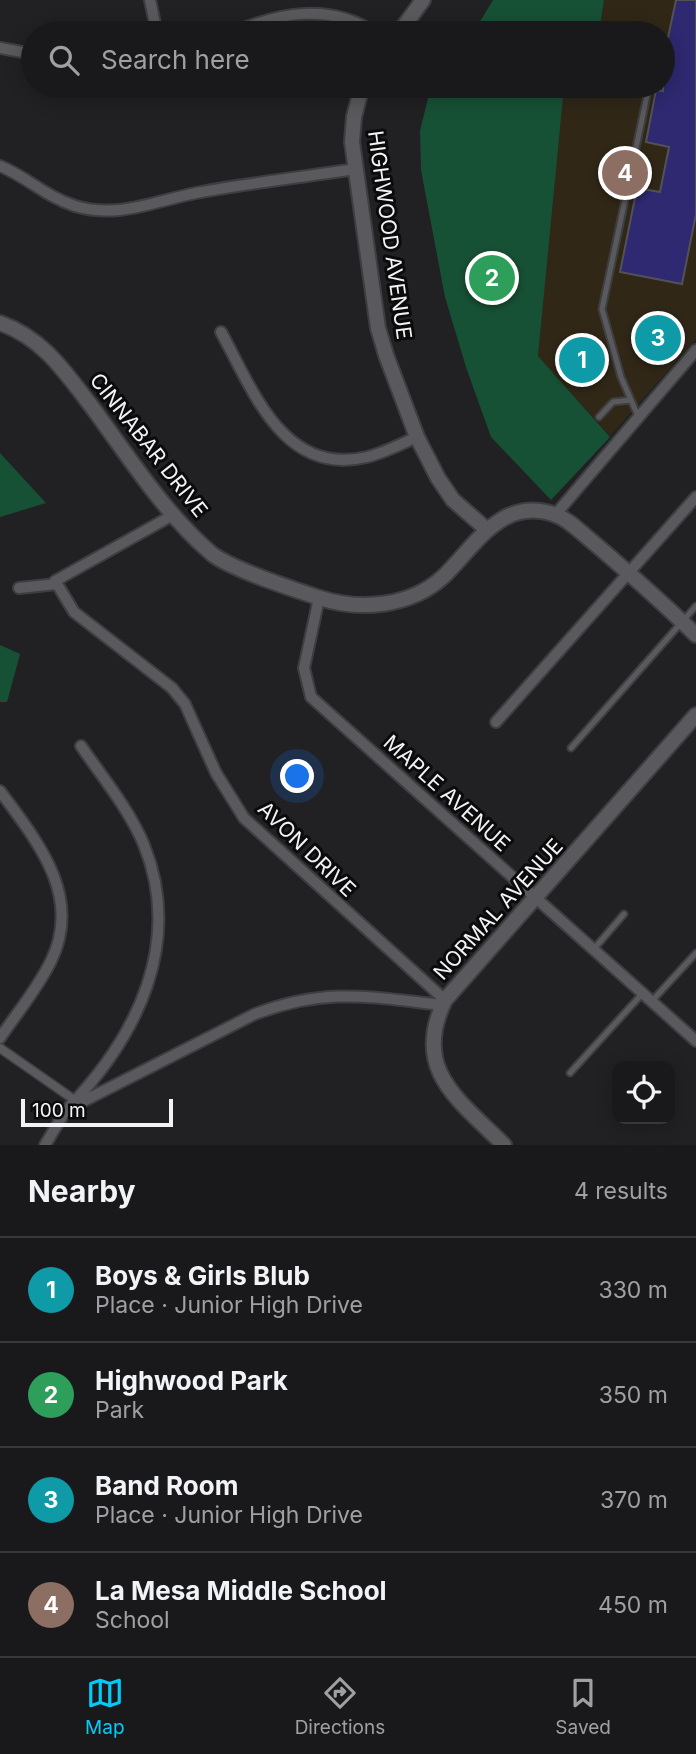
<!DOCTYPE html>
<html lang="en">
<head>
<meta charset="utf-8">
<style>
	body { margin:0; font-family:Inter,sans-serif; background:#222224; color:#f1f3f6 }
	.controls { position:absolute; right:21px; bottom:21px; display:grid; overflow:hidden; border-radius:14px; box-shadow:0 4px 18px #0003 }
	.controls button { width:63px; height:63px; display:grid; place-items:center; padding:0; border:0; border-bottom:2px solid #37383a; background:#19191b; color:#f1f3f6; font:35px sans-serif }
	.scale { position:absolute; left:21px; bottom:18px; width:152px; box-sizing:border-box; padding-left:7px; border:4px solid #f3f3f6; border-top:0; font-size:19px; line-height:24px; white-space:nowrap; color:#f3f3f6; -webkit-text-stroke:5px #0b0b0c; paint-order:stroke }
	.you { position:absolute; left:298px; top:777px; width:24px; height:24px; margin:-18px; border:5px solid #fff; border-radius:50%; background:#1a73e8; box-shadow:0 0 0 10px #1a73e833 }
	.badge { display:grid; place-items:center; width:46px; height:46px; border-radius:50%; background:#00cbf9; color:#fff; font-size:23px; font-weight:700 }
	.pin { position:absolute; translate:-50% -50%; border:4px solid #fff; box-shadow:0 2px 7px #0006 }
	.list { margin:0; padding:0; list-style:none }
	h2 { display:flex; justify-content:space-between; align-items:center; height:91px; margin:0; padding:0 28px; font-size:30px }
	h2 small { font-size:23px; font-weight:400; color:#9fa0a3 }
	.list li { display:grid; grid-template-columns:46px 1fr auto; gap:21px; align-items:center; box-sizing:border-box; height:105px; padding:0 28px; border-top:2px solid #37383a }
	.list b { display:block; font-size:26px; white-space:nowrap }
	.list p { margin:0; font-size:23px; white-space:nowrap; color:#9fa0a3 }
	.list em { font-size:23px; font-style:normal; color:#9fa0a3 }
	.icon { flex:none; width:38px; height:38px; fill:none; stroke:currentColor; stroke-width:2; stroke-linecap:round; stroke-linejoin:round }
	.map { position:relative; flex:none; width:696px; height:1145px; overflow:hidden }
	.search { position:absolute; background:#19191b; box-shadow:0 4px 18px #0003; left:21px; right:21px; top:21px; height:77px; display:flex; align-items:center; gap:18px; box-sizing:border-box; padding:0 24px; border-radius:38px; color:#9fa0a3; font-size:26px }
	.sheet { height:511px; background:#19191b }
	nav { display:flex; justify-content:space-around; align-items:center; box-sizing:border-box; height:98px; border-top:2px solid #37383a; background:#19191b; font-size:19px; color:#9fa0a3 }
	nav a { display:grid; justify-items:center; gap:4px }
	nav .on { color:#00cbf9 }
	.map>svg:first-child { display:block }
</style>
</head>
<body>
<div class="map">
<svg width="696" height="1145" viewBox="0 0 696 1145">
	<rect width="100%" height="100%" fill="#212124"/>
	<path fill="#302717" d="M604,0h92v339l-86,97 -72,-80 25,-270h100v-53h-64z"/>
	<path fill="#175135" d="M493,0h111l-5,33h-126z
		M440,86h124l-26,270 72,81 -59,63 -60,-63 -25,-70 -21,-70 -24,-127 -1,-39 9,-37z
		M0,453l46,50 -46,14z
		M0,645l20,9 -13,48h-7z"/>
	<path fill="#2e2971" stroke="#525256" stroke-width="2" d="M676,0h20v214l-14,70 -62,-12 17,-84 23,4 9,-45 -23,-5 10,-52 7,1v-30z
		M649,318l25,3 -7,38 -24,-5z
		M587,334l13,44 -23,7 -13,-44z"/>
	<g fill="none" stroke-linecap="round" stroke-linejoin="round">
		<defs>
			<path id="service" d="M638,416l-17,-39 -19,-68 47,-223
				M599,417l14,-15 18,-2
				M571,748l125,-142
				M593,950l31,-36
				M651,1002l45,-49
				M570,1073l72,-79"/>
			<path id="pedestrian" d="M0,1048l76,53"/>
			<path id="minor" d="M150,0l7,33
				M232,33c48,-21 97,-30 144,0
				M0,48l33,6
				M0,166c27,11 46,31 75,40 43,13 80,-5 121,-13 53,-10 107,-16 160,-24
				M221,332c32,58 62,145 146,125 17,-4 34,-13 50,-20
				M555,515l141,-165
				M57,584l17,28 98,76 13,16 31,69 28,45 201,182
				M57,584l-2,-3 118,-66
				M19,588l38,-4
				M319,598l-15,70 7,29 385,344
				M496,722l200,-225
				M0,791c37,50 83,105 51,170 -13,27 -34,52 -51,77
				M70,1106c68,-71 113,-164 74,-261 -15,-36 -41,-67 -63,-99
				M45,1145l21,-35 189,-96c72,-27 114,-17 188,-9"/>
			<path id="tertiary" d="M399,33l24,-33
				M362,86l-8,31 -2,25 26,186 8,27 31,82 21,41 15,22 32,28
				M0,323c43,15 65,49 92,84 37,50 72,106 120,147 21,16 81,35 108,44 40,13 91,9 124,-22 31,-30 58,-81 112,-61 14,5 26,19 38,28 35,30 69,60 102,92
				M504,1145c-45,-45 -93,-75 -59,-145l251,-285"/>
		</defs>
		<use href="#service" stroke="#3d3e40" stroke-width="9"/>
		<use href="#pedestrian" stroke="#3d3e40" stroke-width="11"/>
		<use href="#minor" stroke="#3d3e40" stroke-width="14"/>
		<use href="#tertiary" stroke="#3d3e40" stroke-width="18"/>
		<use href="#service" stroke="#5a5a5e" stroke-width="5"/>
		<use href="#pedestrian" stroke="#5a5a5e" stroke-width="8"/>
		<use href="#minor" stroke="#5a5a5e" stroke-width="10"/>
		<use href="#tertiary" stroke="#5a5a5e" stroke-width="14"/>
	</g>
	<g text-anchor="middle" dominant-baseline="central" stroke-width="6" stroke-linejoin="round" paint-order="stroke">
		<g font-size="21" fill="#f3f3f6" stroke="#0b0b0c">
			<text transform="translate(390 235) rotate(82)">HIGHWOOD AVENUE</text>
			<text transform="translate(149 445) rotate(52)">CINNABAR DRIVE</text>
			<text transform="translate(447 793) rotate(42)">MAPLE AVENUE</text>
			<text transform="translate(307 849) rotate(44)">AVON DRIVE</text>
			<text transform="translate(498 909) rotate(-48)">NORMAL AVENUE</text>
		</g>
	</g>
</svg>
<div class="controls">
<button><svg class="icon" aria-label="locate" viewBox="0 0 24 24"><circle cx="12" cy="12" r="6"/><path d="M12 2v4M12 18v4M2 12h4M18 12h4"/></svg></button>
</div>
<div class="scale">100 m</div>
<div class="you"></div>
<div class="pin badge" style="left:582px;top:360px;background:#0f9aa8">1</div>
<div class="pin badge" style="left:492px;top:278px;background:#2e9e5b">2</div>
<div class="pin badge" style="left:658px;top:338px;background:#0f9aa8">3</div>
<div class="pin badge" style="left:625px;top:173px;background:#8d6e63">4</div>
<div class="search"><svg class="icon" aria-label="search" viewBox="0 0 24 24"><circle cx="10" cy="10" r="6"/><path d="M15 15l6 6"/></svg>Search here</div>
</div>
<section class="sheet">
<h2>Nearby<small>4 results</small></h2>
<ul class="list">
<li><span class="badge" style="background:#0f9aa8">1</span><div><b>Boys &amp; Girls Blub</b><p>Place · Junior High Drive</p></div><em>330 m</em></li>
<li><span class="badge" style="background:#2e9e5b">2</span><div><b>Highwood Park</b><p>Park</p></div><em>350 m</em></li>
<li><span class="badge" style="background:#0f9aa8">3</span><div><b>Band Room</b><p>Place · Junior High Drive</p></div><em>370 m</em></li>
<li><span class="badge" style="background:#8d6e63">4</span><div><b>La Mesa Middle School</b><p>School</p></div><em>450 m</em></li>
</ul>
</section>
<nav>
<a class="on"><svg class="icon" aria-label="map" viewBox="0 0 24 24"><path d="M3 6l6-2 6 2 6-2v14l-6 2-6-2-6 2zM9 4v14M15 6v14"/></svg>Map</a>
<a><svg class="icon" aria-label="directions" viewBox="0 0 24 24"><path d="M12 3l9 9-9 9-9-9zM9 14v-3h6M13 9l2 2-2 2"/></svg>Directions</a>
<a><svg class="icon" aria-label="saved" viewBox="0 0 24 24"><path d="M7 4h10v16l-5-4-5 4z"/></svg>Saved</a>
</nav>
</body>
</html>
